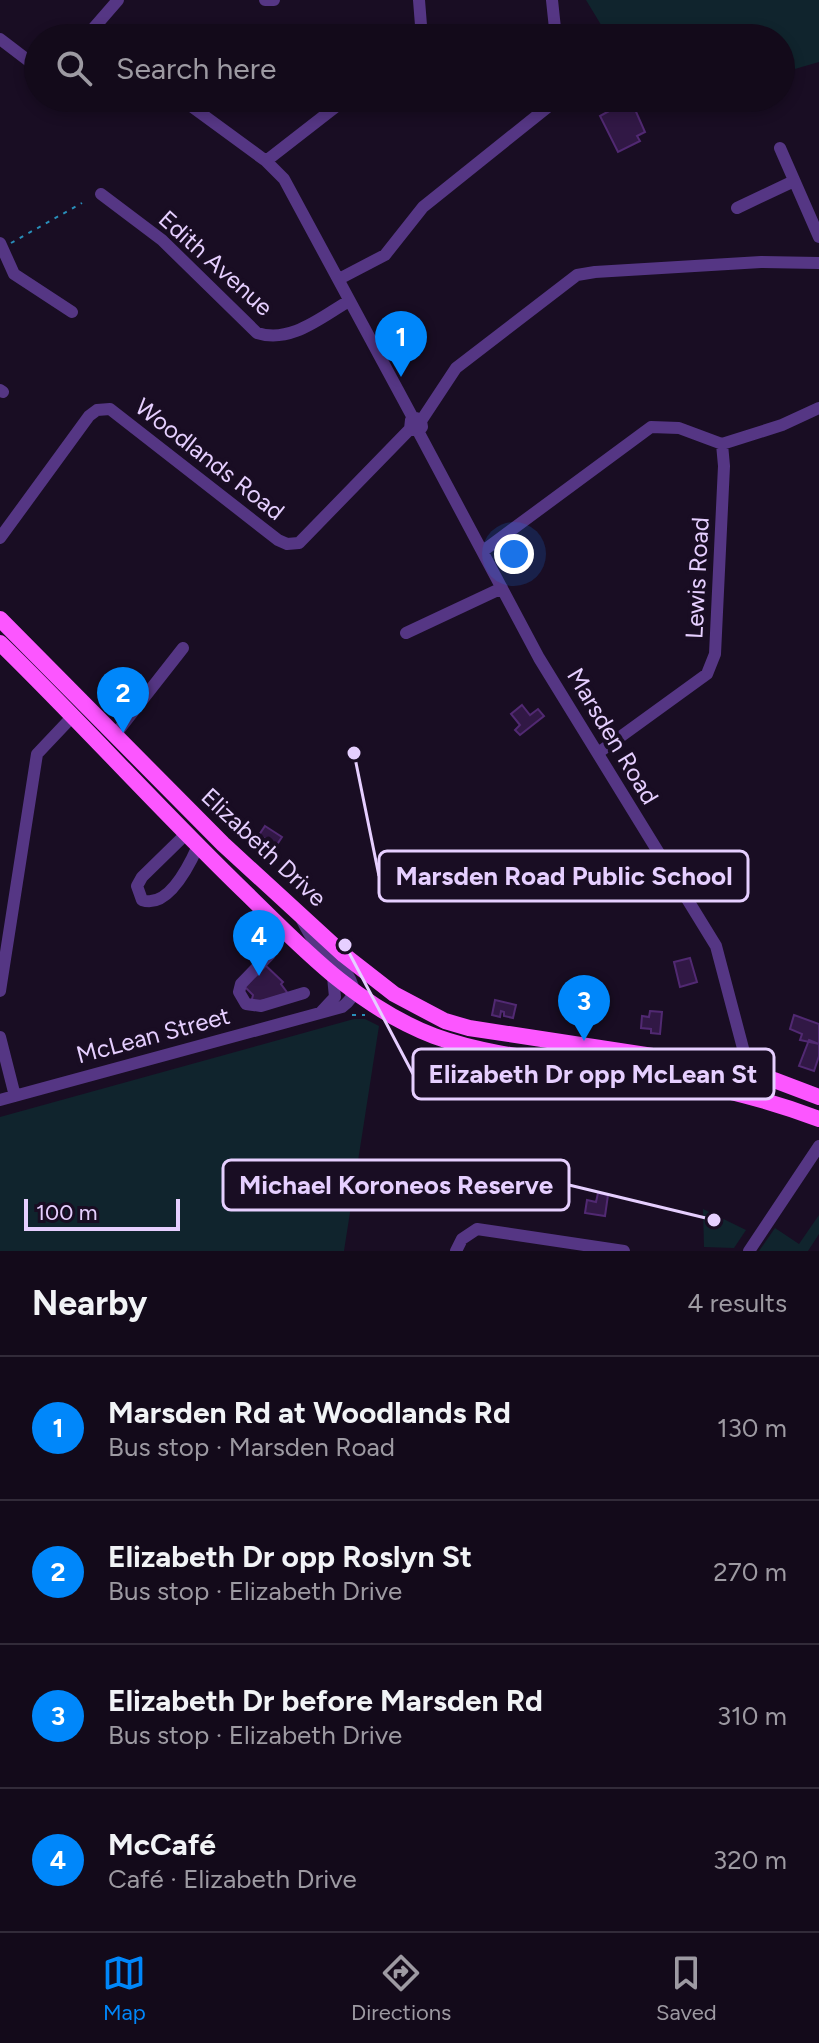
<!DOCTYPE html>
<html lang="en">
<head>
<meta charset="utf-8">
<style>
	body { margin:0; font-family:Figtree,sans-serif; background:#1c1323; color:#f1f3f6 }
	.scale { position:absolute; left:24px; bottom:20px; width:156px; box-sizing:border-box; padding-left:8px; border:4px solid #e6cfff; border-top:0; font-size:22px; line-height:28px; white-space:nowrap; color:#e6cfff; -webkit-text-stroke:6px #190d23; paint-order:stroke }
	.you { position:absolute; left:514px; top:554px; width:28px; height:28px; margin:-20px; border:6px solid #fff; border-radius:50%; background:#1a73e8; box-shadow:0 0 0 12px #1a73e833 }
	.badge { display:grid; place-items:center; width:52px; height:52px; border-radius:50%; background:#0087fa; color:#fff; font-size:26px; font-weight:700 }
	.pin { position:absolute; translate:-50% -66px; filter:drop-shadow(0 2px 4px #0008) }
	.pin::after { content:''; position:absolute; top:42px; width:28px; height:24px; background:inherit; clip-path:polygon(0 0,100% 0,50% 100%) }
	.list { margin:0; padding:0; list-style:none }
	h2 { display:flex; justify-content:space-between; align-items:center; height:104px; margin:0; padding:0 32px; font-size:34px }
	h2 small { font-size:26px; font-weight:400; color:#9d9aa2 }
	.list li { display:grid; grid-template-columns:52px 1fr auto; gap:24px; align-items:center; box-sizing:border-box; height:144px; padding:0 32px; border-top:2px solid #322b39 }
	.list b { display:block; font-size:30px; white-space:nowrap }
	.list p { margin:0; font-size:26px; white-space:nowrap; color:#9d9aa2 }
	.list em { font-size:26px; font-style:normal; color:#9d9aa2 }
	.icon { flex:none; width:44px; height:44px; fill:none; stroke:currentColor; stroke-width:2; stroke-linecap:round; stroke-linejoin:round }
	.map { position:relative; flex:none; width:819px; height:1251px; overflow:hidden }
	.search { position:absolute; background:#130a1a; box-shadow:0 4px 12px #0003; left:24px; right:24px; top:24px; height:88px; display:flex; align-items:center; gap:20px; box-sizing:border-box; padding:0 28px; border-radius:44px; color:#9d9aa2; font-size:30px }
	.sheet { height:680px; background:#130a1a }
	nav { display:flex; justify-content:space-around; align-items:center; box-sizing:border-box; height:112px; border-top:2px solid #322b39; background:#130a1a; font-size:22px; color:#9d9aa2 }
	nav a { display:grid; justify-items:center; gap:4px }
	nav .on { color:#0087fa }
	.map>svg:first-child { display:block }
</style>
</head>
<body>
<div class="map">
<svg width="819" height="1251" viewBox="0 0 819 1251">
	<rect width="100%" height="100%" fill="#190d23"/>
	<path fill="#10242d" d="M586,0h233v62l-38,11v-35h-172z
		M354,1019h11l14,7 -35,225h-344v-134z
		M703,1209l43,21 -12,18 -30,-1z
		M819,1215v19l-11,17h-49l16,-23 24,16z"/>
	<path fill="#311845" stroke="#512972" stroke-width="2" d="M609,98h21l15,34 -8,4 3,5 -22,11 -18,-36 11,-6 -5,-11z
		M522,705l8,10 8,-6 6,7 -24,19 -5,-5 5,-5 -9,-11z
		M265,826l17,11 -10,15 -7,-5 4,-6 -10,-6z
		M690,958l7,24 -17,5 -6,-25z
		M263,963l20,19 -2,2 8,11 -38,8 2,-8 -12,-12z
		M495,1000l21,5 -3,13 -9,-2v-4l-3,-1 -1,6 -8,-2z
		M650,1011l12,1 -2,22 -9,-1v-4l-10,-1 1,-12 7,1z
		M794,1015l25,9v20l-19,-4 2,-6 -12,-5z
		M809,1040l10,4v12l-5,15 -15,-5z
		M598,1193l10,2 -3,21 -20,-3 2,-13 9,2z"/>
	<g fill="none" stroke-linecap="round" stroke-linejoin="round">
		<path stroke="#298eb9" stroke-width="2" stroke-dasharray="4 6" stroke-linecap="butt" d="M11,243l71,-40
			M352,1015h13"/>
		<path stroke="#553684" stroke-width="12" d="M265,0h9
			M419,0l3,38
			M552,0l4,38
			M95,27l13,11
			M85,38l33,-38
			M0,39l38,29
			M180,98l86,63 18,18 129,239
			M780,148l39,89
			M266,161l81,-63
			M101,194l61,46 95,93c34,11 64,-16 92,-32
			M737,208l57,-27
			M0,243l14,31 58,38
			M339,279l46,-24 38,-48 136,-109
			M0,390l3,2
			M421,421l35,-53 121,-93 18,-3 166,-10 58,1
			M418,431l121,227 177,288 28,106v20
			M0,538l89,-122 8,-6 13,-1 168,131 9,4 12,-1 111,-114 1,-9 5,-2 5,3 1,6 -3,4 -9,-2
			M483,551l168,-124 28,1 43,16 60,-19 37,-17
			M406,633l96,-45
			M114,736l69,-88
			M598,753l109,-79 8,-20 9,-188 -2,-22
			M186,834l-44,43 -5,9 5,14c26,9 47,-34 56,-54
			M270,954l-29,30 -2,8 7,12 15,2 43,-13
			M0,991l37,-237 35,-37
			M321,1012l14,-15 -2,-20
			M0,1037l15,59
			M0,1100l342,-93c31,-22 -12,-48 -27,-65 -5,-6 -9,-14 -13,-22
			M456,1251l6,-12 15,-10 147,22
			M749,1251l70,-105"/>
		<path stroke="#fc56ff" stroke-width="16" d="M0,619l223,225 121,111 50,39 51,27 24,7 249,38 56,14 45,17
			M0,643c84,82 163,170 247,251 57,56 111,113 187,142 57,21 119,24 179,33 71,10 139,25 206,50"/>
	</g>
	<g text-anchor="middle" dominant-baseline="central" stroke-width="8" stroke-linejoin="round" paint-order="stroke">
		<g font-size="24" fill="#e6cfff" stroke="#190d23">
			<text transform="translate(216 263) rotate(42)">Edith Avenue</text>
			<text transform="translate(210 459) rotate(38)">Woodlands Road</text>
			<text transform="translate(697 578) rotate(-87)">Lewis Road</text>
			<text transform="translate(613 736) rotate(59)">Marsden Road</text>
			<text transform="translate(264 847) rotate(43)">Elizabeth Drive</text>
			<text transform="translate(153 1035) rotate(-15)">McLean Street</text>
		</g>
	</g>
	<path fill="none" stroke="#e6cfff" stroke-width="3" d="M354 753L379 876M345 945L413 1074M714 1220L569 1185"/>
	<g fill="#e6cfff" stroke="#190d23" stroke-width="3">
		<circle cx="354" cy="753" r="8"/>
		<circle cx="345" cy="945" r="8"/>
		<circle cx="714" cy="1220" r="8"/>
	</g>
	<g fill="#190d23" stroke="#e6cfff" stroke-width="3">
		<rect x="379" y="851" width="369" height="50" rx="8"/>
		<rect x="413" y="1049" width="361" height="50" rx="8"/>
		<rect x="223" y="1160" width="346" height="50" rx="8"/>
	</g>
	<g font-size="26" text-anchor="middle" font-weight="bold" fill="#e6cfff">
		<text x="564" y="885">Marsden Road Public School</text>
		<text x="593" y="1083">Elizabeth Dr opp McLean St</text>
		<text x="396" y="1194">Michael Koroneos Reserve</text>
	</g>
</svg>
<div class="scale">100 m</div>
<div class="you"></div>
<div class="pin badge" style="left:401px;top:377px">1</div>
<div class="pin badge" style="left:123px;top:733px">2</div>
<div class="pin badge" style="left:584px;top:1041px">3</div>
<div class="pin badge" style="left:259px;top:976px">4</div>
<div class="search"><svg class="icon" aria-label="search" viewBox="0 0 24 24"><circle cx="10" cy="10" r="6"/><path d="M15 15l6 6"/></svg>Search here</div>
</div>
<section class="sheet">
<h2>Nearby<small>4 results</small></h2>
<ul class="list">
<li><span class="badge">1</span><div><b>Marsden Rd at Woodlands Rd</b><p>Bus stop · Marsden Road</p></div><em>130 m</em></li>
<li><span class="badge">2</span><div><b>Elizabeth Dr opp Roslyn St</b><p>Bus stop · Elizabeth Drive</p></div><em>270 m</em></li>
<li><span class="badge">3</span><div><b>Elizabeth Dr before Marsden Rd</b><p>Bus stop · Elizabeth Drive</p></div><em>310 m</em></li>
<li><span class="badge">4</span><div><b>McCafé</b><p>Café · Elizabeth Drive</p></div><em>320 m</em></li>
</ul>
</section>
<nav>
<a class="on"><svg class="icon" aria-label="map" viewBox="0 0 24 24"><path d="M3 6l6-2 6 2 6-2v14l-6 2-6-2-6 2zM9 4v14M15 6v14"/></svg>Map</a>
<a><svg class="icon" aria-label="directions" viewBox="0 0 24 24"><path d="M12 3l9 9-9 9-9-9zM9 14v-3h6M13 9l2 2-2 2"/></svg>Directions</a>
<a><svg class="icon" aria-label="saved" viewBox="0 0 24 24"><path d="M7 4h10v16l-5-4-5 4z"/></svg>Saved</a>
</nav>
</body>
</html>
